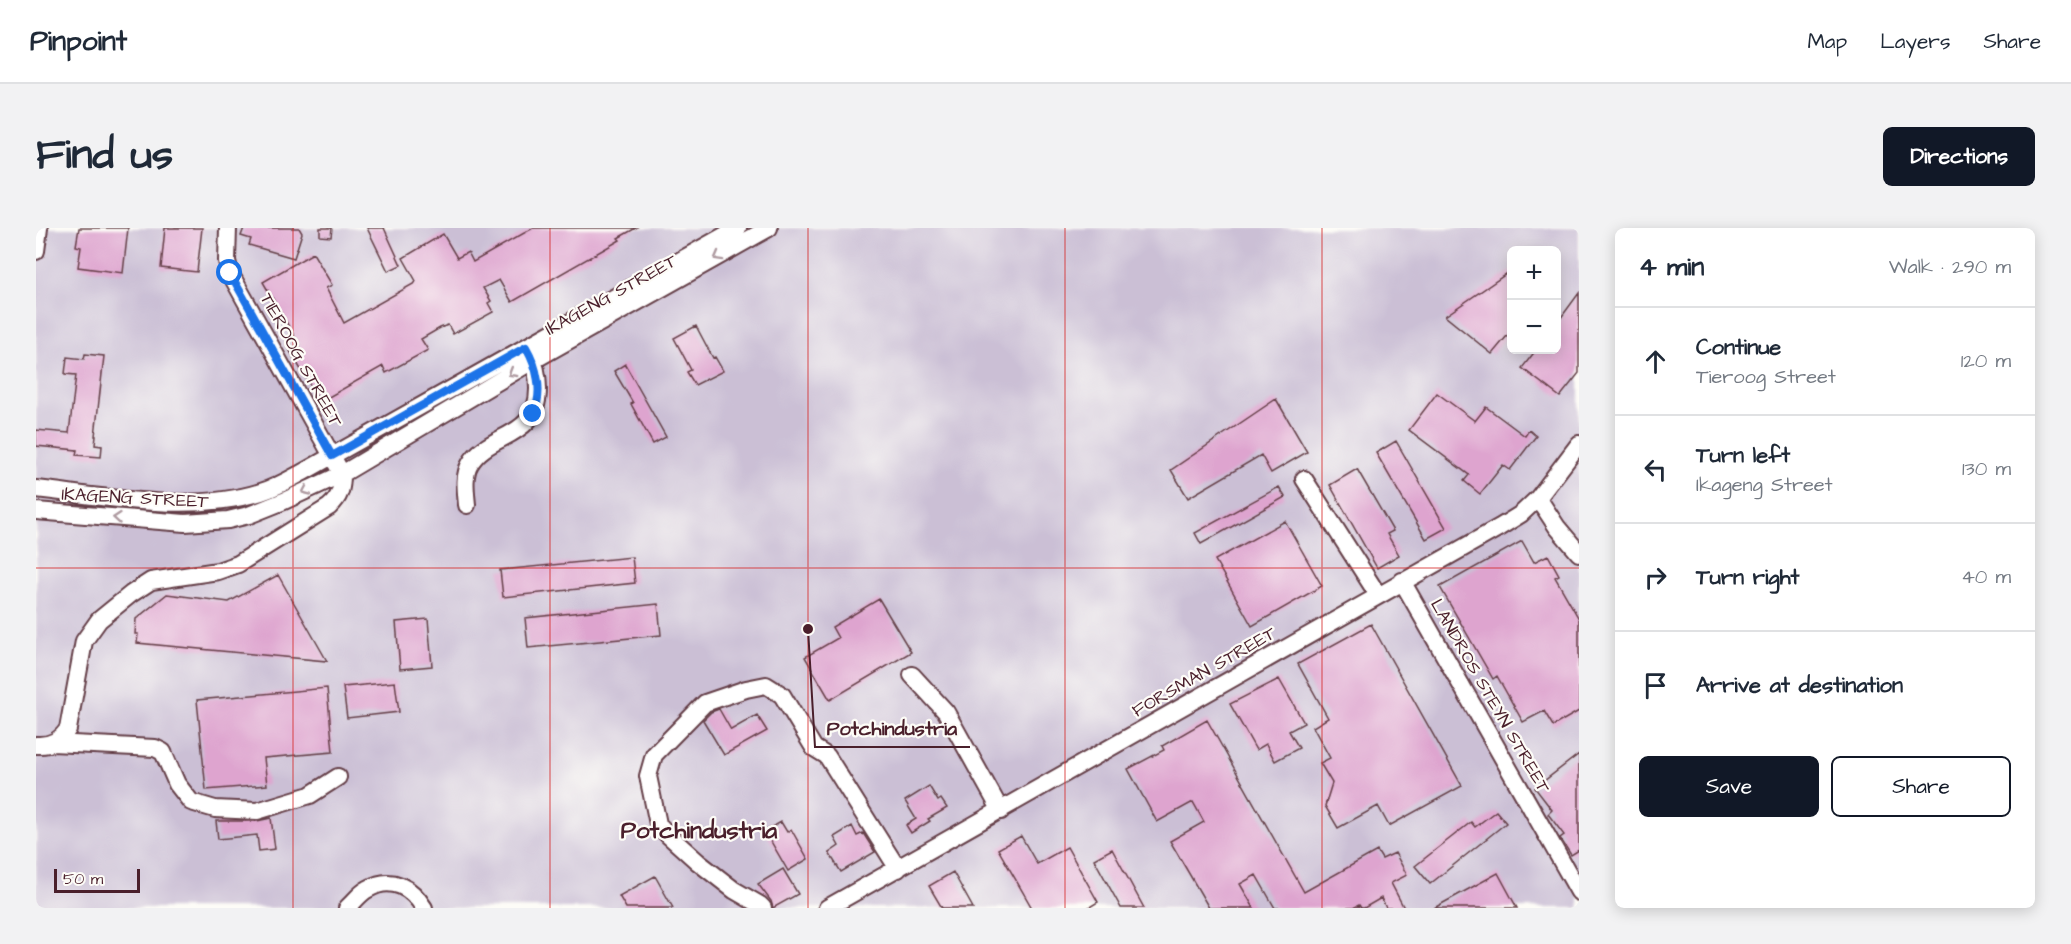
<!DOCTYPE html>
<html lang="en">
<head>
<meta charset="utf-8">
<style>
	body { margin:0; font-family:"Architects Daughter",sans-serif; background:#f2f2f3; color:#1f2937 }
	.controls { position:absolute; right:18px; top:18px; display:grid; overflow:hidden; border-radius:9px; box-shadow:0 3px 15px #0003 }
	.controls button { width:54px; height:54px; display:grid; place-items:center; padding:0; border:0; border-bottom:2px solid #e0e1e3; background:#fff; color:#1f2937; font:30px sans-serif }
	.scale { position:absolute; left:18px; bottom:15px; width:86px; box-sizing:border-box; padding-left:6px; border:3px solid #4a1f2b; border-top:0; font-size:16px; line-height:21px; white-space:nowrap; color:#4a1f2b; -webkit-text-stroke:4px #fdfcf7; paint-order:stroke }
	.stop { position:absolute; width:18px; height:18px; margin:-14px; border:4px solid #1a73e8; border-radius:50%; background:#fff }
	.stop.end { background:#1a73e8; border-color:#fff; box-shadow:0 2px 6px #0008 }
	.list { margin:0; padding:0; list-style:none }
	h2 { display:flex; justify-content:space-between; align-items:center; height:78px; margin:0; padding:0 24px; font-size:26px }
	h2 small { font-size:20px; font-weight:400; color:#747a83 }
	.list li { display:grid; grid-template-columns:39px 1fr auto; gap:18px; align-items:center; box-sizing:border-box; height:108px; padding:0 24px; border-top:2px solid #e0e1e3 }
	.list b { display:block; font-size:22px; white-space:nowrap }
	.list p { margin:0; font-size:20px; white-space:nowrap; color:#747a83 }
	.list em { font-size:20px; font-style:normal; color:#747a83 }
	.actions { display:flex; gap:12px; padding:18px 24px }
	.actions a { flex:1; padding:14px 0; border:2px solid #111827; border-radius:9px; text-align:center; font-size:21px; color:#111827 }
	.actions .main { background:#111827; color:#fff }
	.icon { flex:none; width:33px; height:33px; fill:none; stroke:currentColor; stroke-width:2; stroke-linecap:round; stroke-linejoin:round }
	.map { position:relative; flex:none; width:1543px; height:680px; overflow:hidden; border-radius:9px }
	header { display:flex; align-items:center; gap:36px; box-sizing:border-box; height:84px; padding:0 30px; background:#fff; border-bottom:2px solid #e0e1e3 }
	header strong { font-size:28px }
	nav { display:flex; gap:33px; margin-inline-start:auto; font-size:21px }
	.intro { display:flex; align-items:center; justify-content:space-between; box-sizing:border-box; height:144px; padding:0 36px }
	h1 { margin:0; font-size:42px }
	.button { padding:15px 27px; border-radius:9px; background:#111827; color:#fff; font-size:21px; font-weight:700 }
	main { display:flex; gap:36px; padding:0 36px }
	aside { flex:1; background:#fff; border-radius:9px; box-shadow:0 3px 15px #0003 }
	.map>svg:first-child { display:block }
</style>
</head>
<body>
<header>
<strong>Pinpoint</strong>
<nav><a>Map</a><a>Layers</a><a>Share</a></nav>
</header>
<div class="intro"><h1>Find us</h1><a class="button">Directions</a></div>
<main>
<div class="map">
<svg width="1543" height="680" viewBox="0 0 1543 680">
	<rect width="100%" height="100%" fill="#fdfcf7"/>
	<filter id="ink" filterUnits="userSpaceOnUse"><feTurbulence type="fractalNoise" baseFrequency=".0167" numOctaves="2"/><feDisplacementMap in="SourceGraphic" scale="12" xChannelSelector="R" yChannelSelector="G"/><feConvolveMatrix kernelMatrix="1 2 1 2 8 2 1 2 1" color-interpolation-filters="sRGB"/></filter>
	<filter id="wash" filterUnits="userSpaceOnUse"><feTurbulence type="fractalNoise" baseFrequency=".008" numOctaves="4" result="noise"/><feDisplacementMap in="SourceGraphic" scale="24" xChannelSelector="R" yChannelSelector="G"/><feGaussianBlur stdDeviation="1.35" result="paint"/><feColorMatrix in="noise" values="0 0 0 0 0 0 0 0 0 0 0 0 0 0 0 0 0 1.4 0 .05"/><feComposite in="paint" operator="in"/></filter>
	<g filter="url(#wash)">
		<rect width="100%" height="100%" fill="#f9eede"/>
		<path fill="#cbbfd5" fill-rule="evenodd" d="M0,0h1543v680h-1543zM1476,22h44v100h-44z"/>
		<g id="blocks">
			<path fill="#dea4cf" d="M43,0h49l-5,45 -45,-6 3,-20 -5,-1z
				M129,0h37l-5,44 -36,-4z
				M208,0h55l3,5 -8,25 -45,-13 2,-6 -10,-3z
				M284,0h12l-1,9 -11,-1z
				M331,0h17l17,37 -13,6z
				M497,0h103l-18,10 2,2 -108,62 -13,-22 -16,8 8,13 -3,2 5,9 -40,22 -5,-9 -8,3 -19,11 7,11 -42,23 -3,-7 -63,36 -30,-51 10,-5 -37,-64 50,-29 19,32 -6,3 18,35 71,-40 1,-2 -13,-23 40,-24 14,24 11,-6 5,10z
				M1476,42v60l-20,24 -47,-38z
				M1543,65v80l-19,24 -38,-29 14,-18h21v-27z
				M660,98l17,32 2,-1 8,14 -28,14 -8,-13 4,-2 -17,-32z
				M49,126l19,2 -9,80h1l-1,9 7,1 -1,11 -25,-2 1,-5 -41,-4v-16l33,3 7,-58 -11,-1 2,-17 17,2z
				M589,136l41,73 -13,7 -22,-40 2,-1 -19,-32z
				M1401,165l38,28 11,-14 39,29 4,-6 7,6 -26,34 -7,-5 -23,29 -16,-13 5,-6 -60,-45z
				M1240,171l31,53 -36,21 -10,-18 -73,43 -17,-28z
				M1360,213l50,87 -20,11 -50,-86z
				M1321,241l36,62 -6,3 12,21 -22,13 -47,-83z
				M1243,259l6,10 -84,47 -6,-11z
				M1249,293l37,65 -70,40 -37,-66z
				M1486,313l12,21 14,-7 11,20 -4,2 24,42v92l-26,15 -9,-15 -21,11 -26,-46 -4,3 -53,-92z
				M596,329l3,26 -132,14 -3,-27z
				M242,347l49,86 -190,-18 1,-9h-3l1,-15 31,-25 62,8z
				M843,371l32,53 -81,48 -25,-43 33,-19 -6,-11z
				M622,376l3,31 -133,13 -3,-30z
				M392,391l4,47 -32,3 -4,-47z
				M1335,396l91,162 -73,40 -11,-20 -40,22 -13,-22 7,-23 -12,-20 10,-5 -17,-31 15,-9 -30,-54z
				M1243,451l25,44 -15,8 10,17 -24,13 -9,-17 -10,6 -26,-46z
				M359,454l4,30 -52,6 -4,-31z
				M291,460l6,64 -69,6 3,27 -61,5 -9,-90z
				M683,481l12,21 26,-15 10,16 -43,24 -21,-35 8,-8z
				M1171,492l97,172 73,-41 5,8 13,-6 12,22 -16,8 13,25h-18l-5,-10 -17,10h-3l-2,-3 -6,3h-78l-19,-33 -16,9 14,24h-45l-39,-67 34,-19 -11,-20 -36,20 -29,-53 36,-19 -2,-4z
				M1543,526v96l-8,5 -11,-17 4,-3 -16,-21 4,-4 -17,-22z
				M893,558l9,15 3,-2 6,9 -19,11 2,2 -19,12 -5,-8 10,-6 -11,-18z
				M1460,583l10,12 -76,61 -15,-18 56,-44 4,5z
				M235,590l4,31 -16,2 -2,-16 -39,4 -2,-18h41z
				M745,594l6,10 4,-3 17,30 -20,12 -23,-40z
				M816,598l5,10 6,-3 12,19 -34,20 -12,-19 10,-7 -5,-9z
				M985,608l16,28 30,-17 31,55 -10,6h-56l-34,-59z
				M1076,621l32,59h-23l-27,-49z
				M747,641l15,25 -25,14 -2,-7 -13,-17z
				M917,644l20,36h-31l-13,-22z
				M1462,645l19,35h-83z
				M619,648l18,32h-47l-7,-12z"/>
		</g>
	</g>
	<g filter="url(#ink)">
		<use href="#blocks" fill-opacity="0" stroke="#643e46" stroke-width="1.5"/>
		<g fill="none" stroke-linecap="round" stroke-linejoin="round">
			<defs>
				<path id="minor" d="M0,23l3,-23
					M1268,251l74,116
					M0,261c72,8 155,25 225,3 17,-5 31,-14 46,-22l431,-242
					M1502,270l19,29 22,26
					M431,277c-1,-13 -4,-29 3,-41 18,-32 68,-24 68,-75 0,-13 -2,-25 -9,-36
					M0,283l149,12 43,-3 21,-5 35,-14 58,-27 192,-114 235,-132
					M1366,353l177,311
					M876,447l34,37 55,99
					M16,515l103,5 8,4 14,32 14,18 24,7 42,2 53,-16 28,-18
					M0,517c14,1 24,-4 32,-16l16,-88 15,-21 32,-26 20,-13 67,-10 20,-7 91,-57c11,-10 13,-18 13,-33l-112,-201 -3,-12 1,-33
					M311,680c7,-6 13,-15 21,-19 24,-14 44,-1 56,19
					M727,680l-3,-3 -26,-15 -36,-28 -30,-27 -10,-11 -10,-48 6,-21 51,-52 41,-14 20,-4 16,10 32,53 13,8 71,113
					M791,680l673,-381 21,-13 17,-16 41,-54"/>
			</defs>
			<use href="#minor" stroke="#643e46" stroke-width="20"/>
			<use href="#minor" stroke="#fff" stroke-width="16"/>
		</g>
		<defs><path id="oneway-chevron" d="M-2-3.5L2.5 0L-2 3.5" fill="none" stroke-width="1.6" stroke-linecap="round" stroke-linejoin="round" transform="scale(1.5)"/></defs>
		<g stroke="#ae9aa0">
			<use href="#oneway-chevron" transform="translate(682 29) rotate(151)"/>
			<use href="#oneway-chevron" transform="translate(476 145) rotate(149)"/>
			<use href="#oneway-chevron" transform="translate(270 263) rotate(156)"/>
			<use href="#oneway-chevron" transform="translate(81 290) rotate(-175)"/>
		</g>
	</g>
	<g fill="none" stroke-linecap="round" stroke-linejoin="round" filter="url(#ink)">
		<path stroke="#1a73e8" stroke-width="8" d="M194,45l102,183 194,-109c11,19 18,46 7,67"/>
	</g>
	<path fill="none" stroke="#d62828" stroke-width="1.5" stroke-opacity="0.55" d="M257,0v680M514,0v680M772,0v680M1029,0v680M1286,0v680M0,340h1543"/>
	<g text-anchor="middle" dominant-baseline="central" stroke-width="4.5" stroke-linejoin="round" paint-order="stroke">
		<g font-size="18" fill="#4a1f2b" stroke="#fdfcf7">
			<text transform="translate(575 67) rotate(-29)">IKAGENG STREET</text>
			<text transform="translate(265 132) rotate(61)">TIEROOG STREET</text>
			<text transform="translate(99 270) rotate(3)">IKAGENG STREET</text>
			<text transform="translate(1168 444) rotate(-30)">FORSMAN STREET</text>
			<text transform="translate(1454 468) rotate(60)">LANDROS STEYN STREET</text>
		</g>
		<g font-size="24" font-weight="bold" fill="#4a1f2b" stroke="#fdfcf7">
			<text x="663" y="603">Potchindustria</text>
		</g>
	</g>
	<path fill="none" stroke="#4a1f2b" stroke-width="2" d="M772 401L779 519H934"/>
	<circle fill="#4a1f2b" stroke="#fdfcf7" stroke-width="2" cx="772" cy="401" r="6"/>
	<g font-size="20" text-anchor="middle" font-weight="bold" fill="#4a1f2b" stroke="#fdfcf7" stroke-width="4.5" stroke-linejoin="round" paint-order="stroke">
		<text x="856" y="507">Potchindustria</text>
	</g>
</svg>
<div class="controls">
<button>+</button>
<button>−</button>
</div>
<div class="scale">50 m</div>
<div class="stop" style="left:194px;top:45px"></div>
<div class="stop end" style="left:497px;top:186px"></div>
</div>
<aside>
<h2>4 min<small>Walk · 290 m</small></h2>
<ul class="list">
<li><svg class="icon" aria-label="ahead" viewBox="0 0 24 24"><path d="M12 20V5M6 11l6-6 6 6"/></svg><div><b>Continue</b><p>Tieroog Street</p></div><em>120 m</em></li>
<li><svg class="icon" aria-label="left" viewBox="0 0 24 24"><path d="M17 20v-9H6M10 6l-5 5 5 5"/></svg><div><b>Turn left</b><p>Ikageng Street</p></div><em>130 m</em></li>
<li><svg class="icon" aria-label="right" viewBox="0 0 24 24"><path d="M7 20v-9h11M14 6l5 5-5 5"/></svg><div><b>Turn right</b></div><em>40 m</em></li>
<li><svg class="icon" aria-label="arrive" viewBox="0 0 24 24"><path d="M6 21V4h12l-3 4 3 4H6"/></svg><div><b>Arrive at destination</b></div></li>
</ul>
<div class="actions"><a class="main">Save</a><a>Share</a></div>
</aside>
</main>
</body>
</html>
